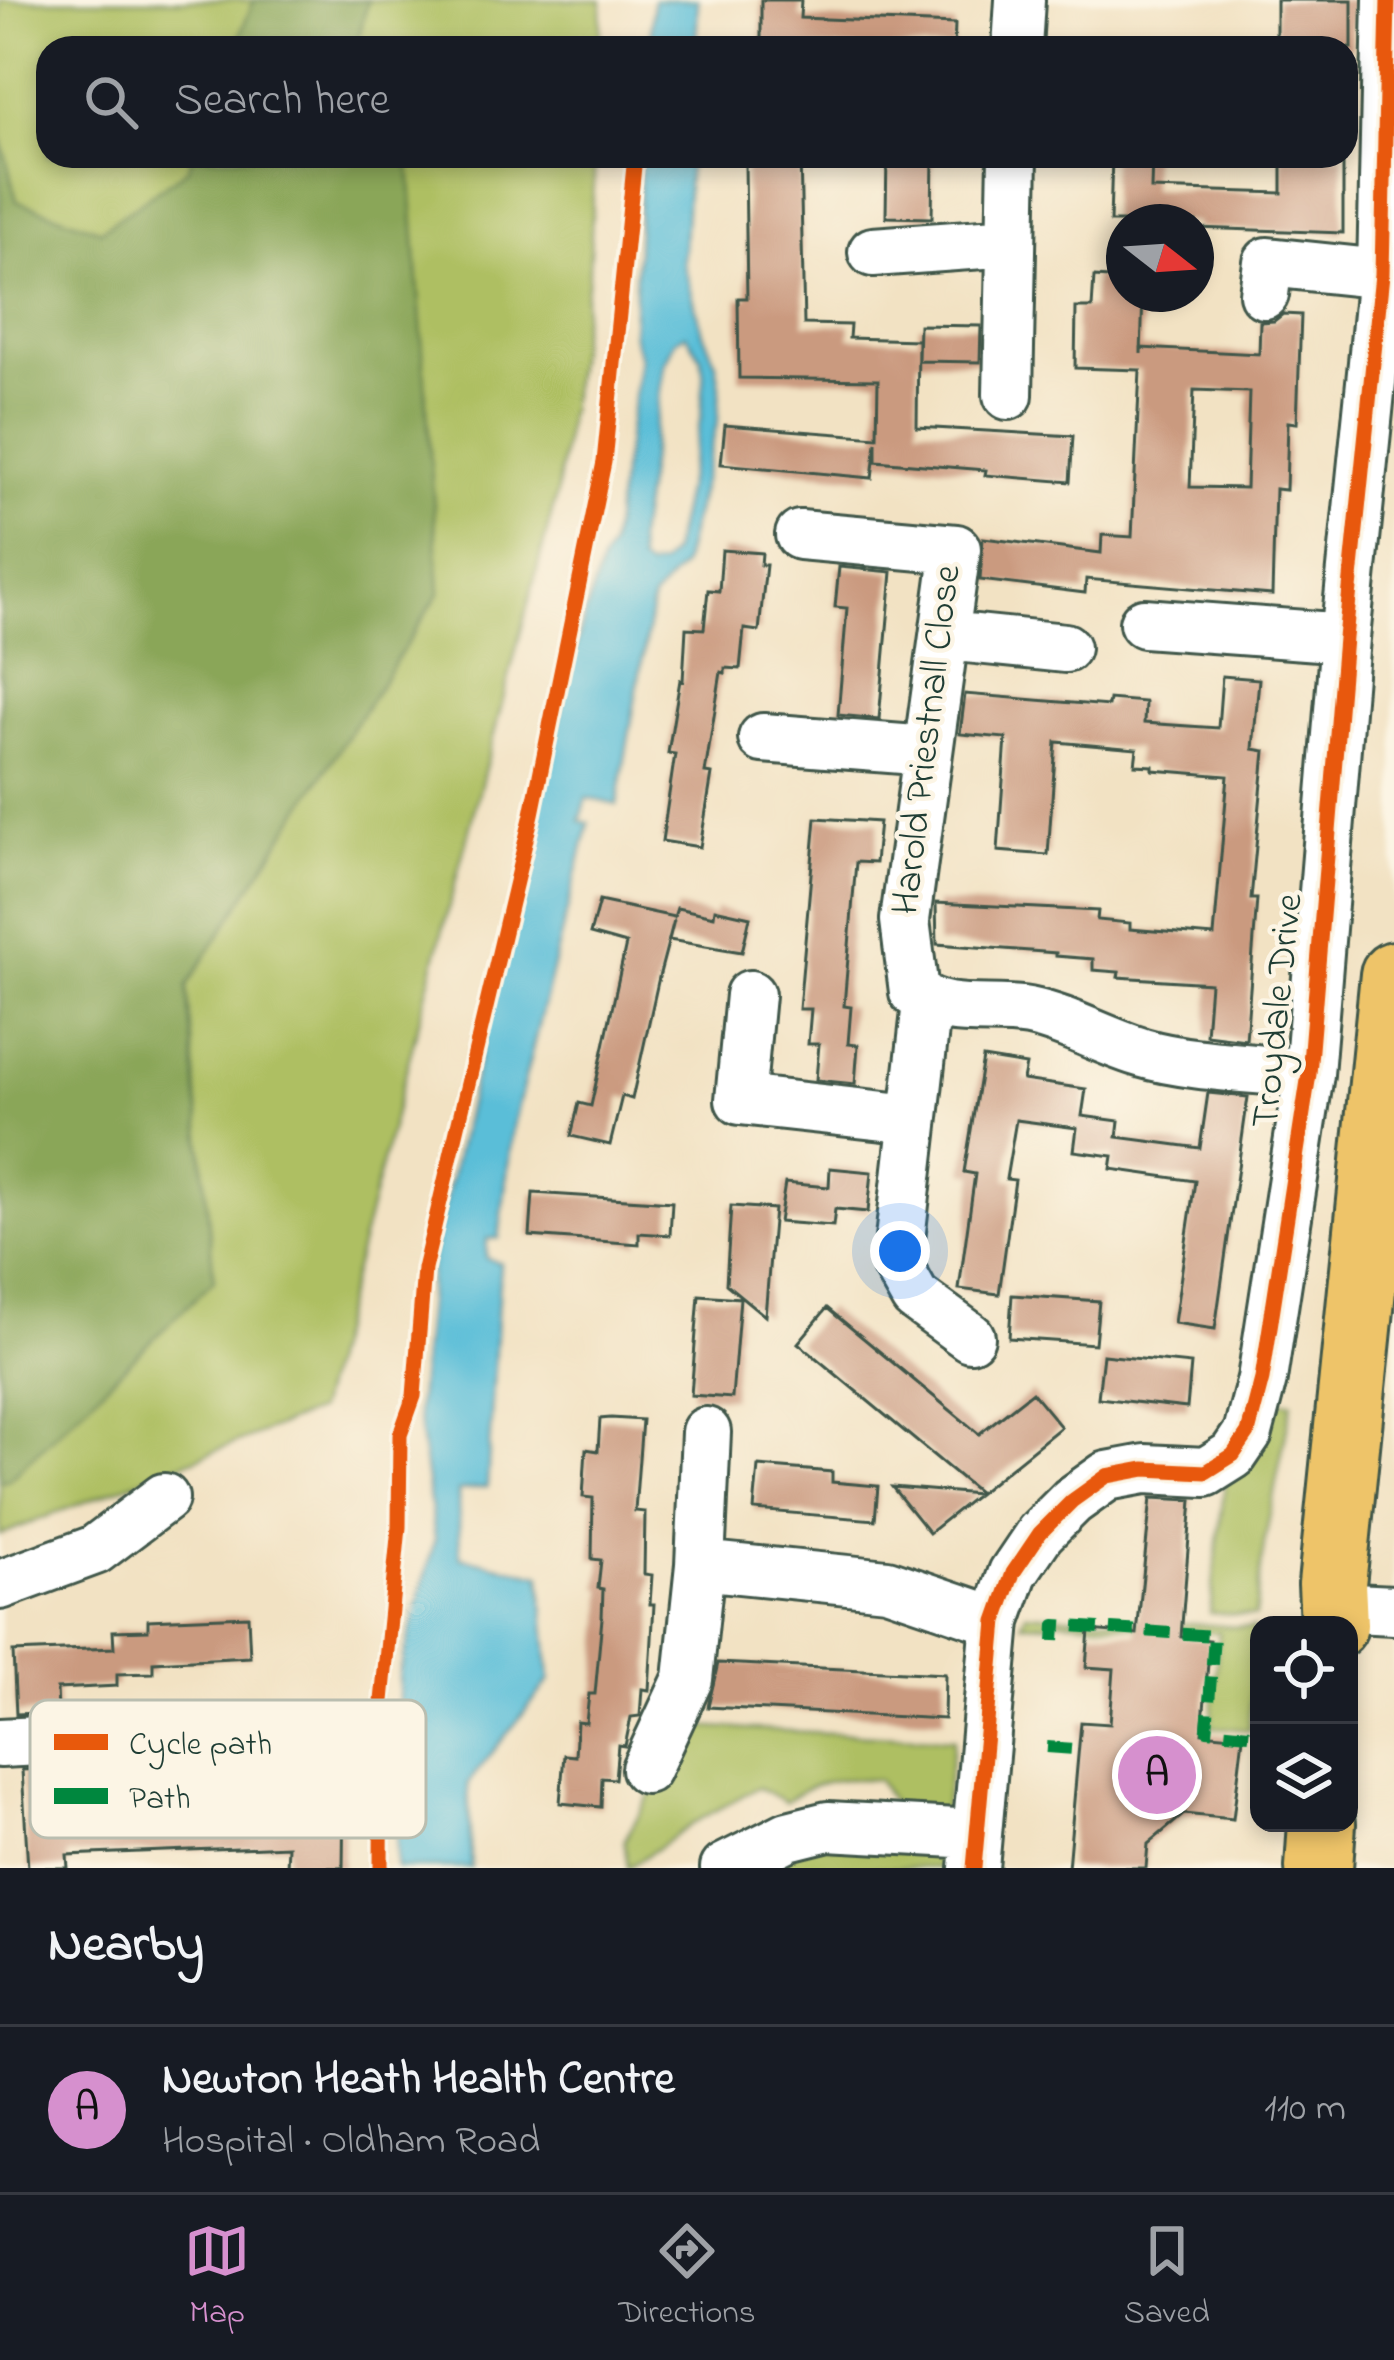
<!DOCTYPE html>
<html lang="en">
<head>
<meta charset="utf-8">
<style>
	body { margin:0; font-family:"Indie Flower",sans-serif; background:#242831; color:#f1f3f6 }
	.controls { position:absolute; right:36px; bottom:36px; display:grid; overflow:hidden; border-radius:24px; box-shadow:0 6px 18px #0003 }
	.controls button { width:108px; height:108px; display:grid; place-items:center; padding:0; border:0; border-bottom:3px solid #363941; background:#171b24; color:#f1f3f6; font:60px sans-serif }
	.compass { position:absolute; left:1106px; top:204px; width:108px; height:108px; border-radius:50%; background:#171b24; box-shadow:0 6px 18px #0003; rotate:107deg }
	.you { position:absolute; left:900px; top:1251px; width:42px; height:42px; margin:-30px; border:9px solid #fff; border-radius:50%; background:#1a73e8; box-shadow:0 0 0 18px #1a73e833 }
	.badge { display:grid; place-items:center; width:78px; height:78px; border-radius:50%; background:#d690ce; color:#111; font-size:39px; font-weight:700 }
	.pin { position:absolute; translate:-50% -50%; border:6px solid #fff; box-shadow:0 3px 12px #0006 }
	.list { margin:0; padding:0; list-style:none }
	h2 { display:flex; justify-content:space-between; align-items:center; height:156px; margin:0; padding:0 48px; font-size:51px }
	h2 small { font-size:39px; font-weight:400; color:#9ea1a6 }
	.list li { display:grid; grid-template-columns:78px 1fr auto; gap:36px; align-items:center; box-sizing:border-box; height:168px; padding:0 48px; border-top:3px solid #363941 }
	.list b { display:block; font-size:45px; white-space:nowrap }
	.list p { margin:0; font-size:39px; white-space:nowrap; color:#9ea1a6 }
	.list em { font-size:39px; font-style:normal; color:#9ea1a6 }
	.icon { flex:none; width:66px; height:66px; fill:none; stroke:currentColor; stroke-width:2; stroke-linecap:round; stroke-linejoin:round }
	.map { position:relative; flex:none; width:1394px; height:1868px; overflow:hidden }
	.search { position:absolute; background:#171b24; box-shadow:0 6px 18px #0003; left:36px; right:36px; top:36px; height:132px; display:flex; align-items:center; gap:30px; box-sizing:border-box; padding:0 42px; border-radius:36px; color:#9ea1a6; font-size:45px }
	.sheet { height:324px; background:#171b24 }
	nav { display:flex; justify-content:space-around; align-items:center; box-sizing:border-box; height:168px; border-top:3px solid #363941; background:#171b24; font-size:33px; color:#9ea1a6 }
	nav a { display:grid; justify-items:center; gap:6px }
	nav .on { color:#d690ce }
	.map>svg:first-child { display:block }
</style>
</head>
<body>
<div class="map">
<svg width="1394" height="1868" viewBox="0 0 1394 1868">
	<rect width="100%" height="100%" fill="#fcf5e5"/>
	<filter id="ink" filterUnits="userSpaceOnUse"><feTurbulence type="fractalNoise" baseFrequency=".00833" numOctaves="2"/><feDisplacementMap in="SourceGraphic" scale="24" xChannelSelector="R" yChannelSelector="G"/><feConvolveMatrix kernelMatrix="1 2 1 2 8 2 1 2 1" color-interpolation-filters="sRGB"/></filter>
	<filter id="wash" filterUnits="userSpaceOnUse"><feTurbulence type="fractalNoise" baseFrequency=".004" numOctaves="4" result="noise"/><feDisplacementMap in="SourceGraphic" scale="48" xChannelSelector="R" yChannelSelector="G"/><feGaussianBlur stdDeviation="2.7" result="paint"/><feColorMatrix in="noise" values="0 0 0 0 0 0 0 0 0 0 0 0 0 0 0 0 0 1.4 0 .05"/><feComposite in="paint" operator="in"/></filter>
	<g filter="url(#wash)">
		<rect width="100%" height="100%" fill="#f2e2c3"/>
		<path fill="#aebf62" stroke="#667e4b" stroke-width="3" d="M0,0h602l-2,48h-552v108h547l-6,116 -33,225 -239,914 -317,124z
			M1278,1401l14,1 -28,142 -9,72 -45,-3 15,-132z
			M1026,1613l228,15 -5,102 -38,-3 8,-94 -169,-14 -2,5 -26,-1z
			M689,1726l265,13 -10,74 -45,1 -21,-34c-37,-3 -63,-1 -93,22l-27,-15 -63,35 -67,46 -4,-27z
			M806,1844l139,4 3,20h-176z"/>
		<path fill="#8aa658" stroke="#547246" stroke-width="3" d="M254,0h114l-12,48h-121z
			M0,134l17,67 84,29 87,-61 5,-13h208l9,12 30,424 -253,394 27,294 -205,199 -9,3z"/>
		<path fill="#5abed8" stroke="#3c7e86" stroke-width="3" fill-rule="evenodd" d="M653,0h45l-2,48h-46z
			M641,156h48l-6,106 20,71 13,30 4,23 -2,33 -36,147 -29,32 -36,207 -30,-7 -7,23 9,2 -76,303 -14,112 -12,1 -1,19 14,5 -13,224 -29,4 2,66 81,18 9,105 -82,103 3,85h-75l3,-194 36,-135 -18,-127 14,-151 145,-615 25,-84 9,-15 30,-188 -7,-25zM686,334l15,23 3,21 -3,38 -29,136 -11,13 -14,3 -8,-6 -2,-19 27,-178 11,-25z"/>
		<g id="blocks">
			<path fill="#ca9a7f" fill-rule="evenodd" d="M761,0h40l-1,18 155,6 -1,24h-193z
				M1276,0h76v48h-76z
				M759,156h41l4,168 46,1 -1,13 69,2 -1,87 156,9 -3,46 -85,-7 1,-5 -110,-9v-19l-4,36 -151,-14 4,-39 152,12 1,-57 -139,-2 -1,-80h9l-2,-135h14z
				M887,156h46l-1,62 -46,-1z
				M1112,156h40l-1,33 131,4v-37h61v77l-147,-5v-6h-86z
				M1094,277l30,2v15h19l-2,60v-6l118,6 1,-32 14,-1 9,-7 18,1 -4,108 -9,-1 -2,68 -11,-1 -3,106 -186,-16 -1,14 -105,-13 3,-42 118,15 1,-18 30,2 8,-167 -65,-2 1,-60h16zM1194,390l55,2 -3,96 -56,-1z
				M919,325l62,1 -1,36 -62,-1z
				M722,550l40,3 -1,12h5l-7,66 -15,-2 -4,40 -15,-1v5l-4,-1 -16,101 7,1 -12,73 -38,-6 13,-87 -7,-1 12,-73 3,1 3,-53 18,1 4,-39 11,1z
				M839,567l53,5 -13,147 -41,-4 9,-107 -12,-1z
				M1222,676l37,3 -6,70 12,2 -14,148h6l-11,141 -40,-5 4,-52 -92,-6 1,-5 -26,-2v-11l-37,-3v-3l-119,-9 -1,-41 162,8 -1,9 33,3v6l84,7 14,-160 -75,-6v-4l-18,-1 2,-16 -81,-7 -8,113 -50,-4 8,-113 -46,-4 5,-40 143,12 1,-7 36,3 -1,21 74,5z
				M816,818l63,4 -4,41 -19,-1 -12,144 7,1 -3,37 10,1 -3,39 -39,-4 3,-36h-11l3,-35h-12z
				M599,901l75,16 3,-9 37,8 1,-7 35,8 -8,35 -73,-12 5,-20 -15,57 -27,122 -10,-3 -12,49 -39,-9 8,-33 12,3 35,-162 -36,-10z
				M983,1058l43,7 -3,15 63,9 -4,27 37,5 -2,16 83,11 8,-55 40,4 -33,232 -41,-6 21,-142 -84,-12 2,-13 -39,-5 3,-23 -61,-8 -10,59 9,1 -16,114 -40,-5 16,-115 -11,-2z
				M830,1168l42,4 -4,40 -33,-3 -2,17 -54,-4 6,-39 44,4z
				M533,1193l139,9 -2,33 -31,-2v11l-109,-8z
				M731,1206l43,3 -9,107 -39,-32z
				M699,1295l41,3 -8,100 -41,-3z
				M1012,1295l87,6 -4,43 -86,-6z
				M827,1308l152,126 53,-42 29,35 -82,66 -181,-150z
				M1103,1355l88,9 -4,44 -89,-10z
				M611,1418l31,2 -7,91 10,1 -1,62 8,1 -2,29h4l-5,86 -7,-1 -2,27 -9,1 -6,29 -7,-1 -3,34 -13,-1 -1,29 -41,-4 4,-48 11,1 2,-34 9,1 3,-29h6l7,-76 1,-29 -5,-1 3,-28 -9,-1 1,-61 -10,-1 3,-48 12,2 2,-32z
				M758,1466l74,6v10l46,4 -3,34 -121,-10z
				M892,1487l86,7 -49,39z
				M1151,1498l41,2 -11,137 29,3 -8,93 41,4 -10,82 -49,-5 -36,30 -2,24h-78l13,-146 29,2 4,-55 -28,-2 3,-37 48,4z
				M248,1616l2,41 -97,5v11l-36,1v12l-60,3 1,23 -42,2 -3,-62 101,-4 -1,-17 35,-1v-10z
				M718,1663l227,11 -1,45 -236,-12z
				M290,1708l55,1 -2,159 -56,-1 1,-21 -221,9 1,13h-40l-6,-98 39,-2 4,46 224,-9z"/>
		</g>
	</g>
	<g filter="url(#ink)">
		<use href="#blocks" fill-opacity="0" stroke="#3f5649" stroke-width="3"/>
		<g fill="none" stroke-linecap="round" stroke-linejoin="round">
			<defs>
				<path id="minor" d="M1017,48l3,-48
					M873,252l138,-10
					M1264,294l4,-32 114,12
					M1008,395l5,-239
					M800,535l156,14 -51,371 9,72c32,26 76,13 115,20 40,8 75,30 114,41 47,14 116,15 166,21
					M1144,623l201,15
					M947,636l118,12
					M763,738l165,13
					M750,995l-10,105 172,19
					M927,1003l-30,262 18,32 55,40
					M700,1565l187,19 109,37
					M0,1585l95,-35 69,-52
					M1333,1607l61,3
					M0,1743l219,-11
					M646,1769l42,-90 12,-114 6,-133
					M725,1868l63,-32 40,-10 147,8
					M974,1868l22,-247 17,-48 27,-40 32,-32 35,-25 38,-7 61,3 27,-17 15,-22 14,-54 47,-305 36,-436 37,-364 6,-274"/>
				<path id="highway" d="M1334,1625l-2,-41 62,-609
					M1319,1868l3,-45"/>
			</defs>
			<use href="#minor" stroke="#3f5649" stroke-width="54"/>
			<use href="#highway" stroke="#3f5649" stroke-width="72"/>
			<use href="#minor" stroke="#fff" stroke-width="48"/>
			<use href="#highway" stroke="#eec469" stroke-width="66"/>
			<path stroke="#00873e" stroke-width="12" stroke-dasharray="24 12" stroke-linecap="butt" d="M1054,1641l1,-16 159,11 -7,94 52,5
				M1047,1747l28,2"/>
			<defs>
				<path id="cycleway" d="M381,1868l1,-167 17,-174 1,-92 14,-39 10,-127 108,-455 72,-352 31,-306
					M974,1868l22,-247 17,-48 27,-40 32,-32 35,-25 38,-7 61,3 27,-17 15,-22 14,-54 47,-305 36,-436 37,-364 6,-274"/>
			</defs>
			<use href="#cycleway" stroke="#fcf5e5" stroke-width="22"/>
			<use href="#cycleway" stroke="#e8590c" stroke-width="15"/>
		</g>
	</g>
	<g text-anchor="middle" dominant-baseline="central" stroke-width="9" stroke-linejoin="round" paint-order="stroke">
		<g font-size="39" fill="#1f3d34" stroke="#fcf5e5">
			<text transform="translate(928 740) rotate(-83)">Harold Priestnall Close</text>
			<text transform="translate(1279 1011) rotate(-84)">Troydale Drive</text>
		</g>
	</g>
	<rect x="30" y="1700" width="396" height="138" rx="18" fill="#fcf5e5" stroke="#babeb0" stroke-width="3"/>
	<rect x="54" y="1734" width="54" height="16" fill="#e8590c"/>
	<rect x="54" y="1788" width="54" height="16" fill="#00873e"/>
	<g font-size="33" fill="#1f3d34">
		<text x="129" y="1754">Cycle path</text>
		<text x="129" y="1808">Path</text>
	</g>
</svg>
<div class="controls">
<button><svg class="icon" aria-label="locate" viewBox="0 0 24 24"><circle cx="12" cy="12" r="6"/><path d="M12 2v4M12 18v4M2 12h4M18 12h4"/></svg></button>
<button><svg class="icon" aria-label="layers" viewBox="0 0 24 24"><path d="M12 4l9 5-9 5-9-5zM3 14l9 5 9-5"/></svg></button>
</div>
<svg class="compass" viewBox="-18 -18 36 36"><path d="M0-13l5 13h-10z" fill="#e53935"/><path d="M0 13l5-13h-10z" fill="#9ea1a6"/></svg>
<div class="you"></div>
<div class="pin badge" style="left:1157px;top:1775px">A</div>
<div class="search"><svg class="icon" aria-label="search" viewBox="0 0 24 24"><circle cx="10" cy="10" r="6"/><path d="M15 15l6 6"/></svg>Search here</div>
</div>
<section class="sheet">
<h2>Nearby<small></small></h2>
<ul class="list">
<li><span class="badge">A</span><div><b>Newton Heath Health Centre</b><p>Hospital · Oldham Road</p></div><em>110 m</em></li>
</ul>
</section>
<nav>
<a class="on"><svg class="icon" aria-label="map" viewBox="0 0 24 24"><path d="M3 6l6-2 6 2 6-2v14l-6 2-6-2-6 2zM9 4v14M15 6v14"/></svg>Map</a>
<a><svg class="icon" aria-label="directions" viewBox="0 0 24 24"><path d="M12 3l9 9-9 9-9-9zM9 14v-3h6M13 9l2 2-2 2"/></svg>Directions</a>
<a><svg class="icon" aria-label="saved" viewBox="0 0 24 24"><path d="M7 4h10v16l-5-4-5 4z"/></svg>Saved</a>
</nav>
</body>
</html>
